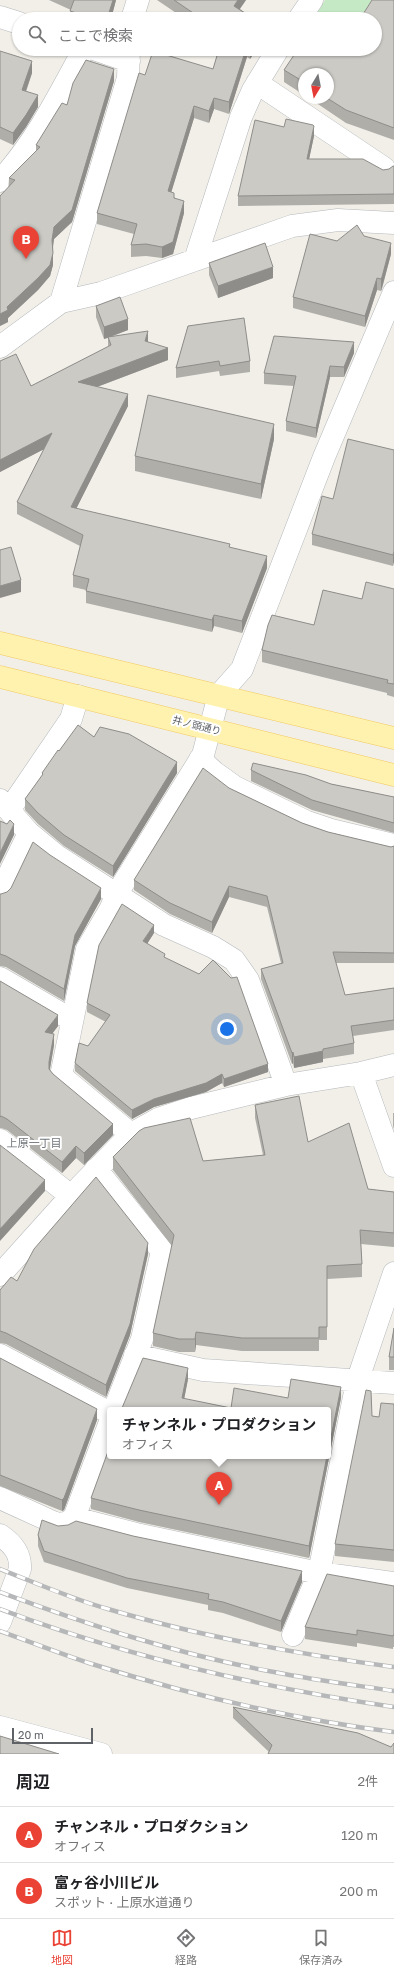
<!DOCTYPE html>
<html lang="ja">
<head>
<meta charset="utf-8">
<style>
	body { margin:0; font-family:"Golos Text","Noto Sans JP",sans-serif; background:#f6f6f6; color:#202124 }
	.compass { position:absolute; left:298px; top:68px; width:36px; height:36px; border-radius:50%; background:#fff; box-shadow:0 1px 3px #0004; rotate:190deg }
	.scale { position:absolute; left:12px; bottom:10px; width:81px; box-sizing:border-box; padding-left:4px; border:2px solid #5f6368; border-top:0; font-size:11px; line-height:14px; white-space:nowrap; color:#5f6368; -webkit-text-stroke:3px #fff; paint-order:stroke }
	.you { position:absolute; left:227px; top:1029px; width:14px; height:14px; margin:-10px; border:3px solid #fff; border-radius:50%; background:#1a73e8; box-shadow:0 0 0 6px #1a73e833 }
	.badge { display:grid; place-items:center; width:26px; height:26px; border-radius:50%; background:#ea4335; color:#fff; font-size:13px; font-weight:700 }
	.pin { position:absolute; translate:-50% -33px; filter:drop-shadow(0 1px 2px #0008) }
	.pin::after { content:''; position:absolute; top:21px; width:14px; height:12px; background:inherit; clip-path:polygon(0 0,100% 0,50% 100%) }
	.popup { position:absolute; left:107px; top:1407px; width:224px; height:52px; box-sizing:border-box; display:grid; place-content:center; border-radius:4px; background:#fff; filter:drop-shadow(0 1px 3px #0005); font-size:13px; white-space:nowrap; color:#757577 }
	.popup b { font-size:15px; color:#202124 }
	.popup::after { content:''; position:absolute; left:50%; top:100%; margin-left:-8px; border:8px solid transparent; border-top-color:#fff }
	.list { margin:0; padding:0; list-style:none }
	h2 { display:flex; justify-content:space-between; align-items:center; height:52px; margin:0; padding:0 16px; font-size:17px }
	h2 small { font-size:13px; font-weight:400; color:#757577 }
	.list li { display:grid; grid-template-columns:26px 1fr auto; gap:12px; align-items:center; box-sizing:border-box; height:56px; padding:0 16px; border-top:1px solid #e0e0e0 }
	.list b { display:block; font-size:15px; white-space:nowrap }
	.list p { margin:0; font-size:13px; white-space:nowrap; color:#757577 }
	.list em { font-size:13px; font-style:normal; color:#757577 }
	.icon { flex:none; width:22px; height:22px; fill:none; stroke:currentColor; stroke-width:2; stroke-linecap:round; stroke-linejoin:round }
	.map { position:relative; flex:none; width:394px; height:1754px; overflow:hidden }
	.search { position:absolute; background:#fff; box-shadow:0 1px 3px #0004; left:12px; right:12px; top:12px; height:44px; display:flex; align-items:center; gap:10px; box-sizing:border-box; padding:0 14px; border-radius:22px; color:#757577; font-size:15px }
	.sheet { height:164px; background:#fff }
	nav { display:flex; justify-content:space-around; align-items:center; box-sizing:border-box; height:56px; border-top:1px solid #e0e0e0; background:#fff; font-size:11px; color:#757577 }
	nav a { display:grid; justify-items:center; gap:2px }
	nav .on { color:#ea4335 }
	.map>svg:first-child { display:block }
</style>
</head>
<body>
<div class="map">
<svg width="394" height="1754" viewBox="0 0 394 1754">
	<rect width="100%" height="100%" fill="#f1efe8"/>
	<path fill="#c5e8c5" d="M325,0h50l-12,19h-50z"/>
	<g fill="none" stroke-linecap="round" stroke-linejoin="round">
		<defs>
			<path id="minor" d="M0,17l19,6
				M132,19l6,-19
				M299,19l13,-19
				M94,49l35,12
				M257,83l127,85
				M0,181c37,-41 58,-84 84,-132
				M195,260l46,-143 12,-27 25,-41
				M61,302l67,-224 1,-29
				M0,347l61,-45 40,-9 191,-67 46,-6 56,3
				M200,759l14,13 21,15 72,35 24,8 63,15
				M0,800l29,33 28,23 107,69 49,22 21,13 14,20 38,105
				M9,810l62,-91 7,-23
				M0,893l29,-60
				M0,978l72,42
				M361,1073l33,93
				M131,1134l-70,-58 26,-127 24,-41 5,-13 87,-140 16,-60 23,-26 82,-212 70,-165
				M0,1140l71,56
				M96,1169l66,82 -20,88 -28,71
				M0,1275l71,-79 60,-62 27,-15 33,-11 95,-23 75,-12 33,-8
				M0,1355l110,58
				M135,1355l68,15 191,13
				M0,1498l57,26 9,-1 8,-5 62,16 183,39 75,10
				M74,1518l36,-96
				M0,1535c12,8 21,18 20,34l-20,53
				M293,1635l26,-62 38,-191 37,-109
				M0,1727l101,27"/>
			<path id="major" d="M0,643l394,95
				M0,677l394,98"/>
		</defs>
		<use href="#minor" stroke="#b5b8bc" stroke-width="23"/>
		<use href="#major" stroke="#f2c960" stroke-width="23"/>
		<use href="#minor" stroke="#fff" stroke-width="22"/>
		<use href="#major" stroke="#fff2af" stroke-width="22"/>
		<defs>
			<path id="rail" d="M0,1569c36,14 72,30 108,40 94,28 189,45 286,58
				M0,1592c89,33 180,63 274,80 40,8 80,13 120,19
				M0,1609c128,48 259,78 394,98
				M0,1631c31,11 61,23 92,33 98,31 200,55 302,68"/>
		</defs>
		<use href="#rail" stroke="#b6b7b8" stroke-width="4.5"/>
		<use href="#rail" stroke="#fff" stroke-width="3" stroke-dasharray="9" stroke-linecap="butt"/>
	</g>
	<path fill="#afaea9" d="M49,0h67l-5,19h-41l1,-9z
		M157,0h89l-6,9 14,10h-69z
		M394,0v140l-48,-17 -37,-25h19l-24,-24v21l-20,-13v-12l54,-17z
		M219,49h38l-7,10 -3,-2 -18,57 -15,-5 -5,14 -15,-5 -23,74 13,21 -11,41 -11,4 -16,-2 -15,1v-12l3,-11 -37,-10v-11l48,-138 68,-6z
		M0,51l32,22 -6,19 12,15 -12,20 -13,18 -13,-6z
		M114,81l-42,141 -18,17 -1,9v17l-3,11 -12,14 -30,28v4l-8,4 9,-148 27,-27v-6l31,-40z
		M314,136l-5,23 74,11 6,-1 5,-3v38l-156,2v-10z
		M364,236l27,18 -9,35 -1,2 -4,-1 -12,37 -72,-19v-11l44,-56z
		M209,263l64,15 -55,20 -9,-23z
		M96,306l32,24 -15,6 35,6 20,18 -71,27 31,19 -52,103 154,39 37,20 -25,65 -28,-7 -2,6 -126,-29v-13l-13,-3v-12l7,-29 -63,-32v-12l27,-53 -44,23v-111l31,25 77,-39v-9l-4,1 -8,-22z
		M188,326l62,35v11l-30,4 -1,-5 -43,7v-10z
		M354,353l-10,24h-14l-14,61 -30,-7v-10l8,-35 -30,-2v-11z
		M274,439l-13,60 -126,-28v-15z
		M394,450l-1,116 -81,-21v-11z
		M394,589v108l-7,-2v-2l-125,-31v-12l52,-25 48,-26z
		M94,737l83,36 -64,104 -49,-31 -26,-22 -13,-14v-11l17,-23v-3l17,-22z
		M251,770l80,14 63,13v36l-82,-23 -61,-29z
		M229,788l73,35 26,9 63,15 3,-1v117h-58l9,32 49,-7v42l-41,6 1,7v11l-31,5v3l-29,6 -1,-5 -1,1 -31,-85v-10l20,-6 -14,-56 -38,-10 -17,36 -42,-19 -36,-24v-10z
		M0,894l101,5 -26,47 -11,55 -58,-34 -6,-1z
		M154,933l-7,11 18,14 103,114 -44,15 -2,-4 -16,9 -52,15 -22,12 -57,-48v-8l13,-17 18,-24 -19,-10v-9z
		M0,981l58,45 -6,8 2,11 -4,25 3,4 60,61 -29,30 -8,-7 -14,15 -55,-43 -6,-2h-1z
		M255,1105l53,37 60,47 26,3v55l-33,-3 1,20v13l-35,2v61h-8v11h-77l-46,-6 -1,7h-16l-26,-6v-13l19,-87 -59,-76v-13l90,4 60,-6 -8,-37z
		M393,1113h1v16l-1,-3z
		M148,1254l-18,81 -24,62 -100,-53 -6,-1v-53l17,-9z
		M394,1328v42h-5v-13z
		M0,1358l97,62 -33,90 -2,1 -62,-25z
		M188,1379l-4,20 47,9 57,-10h53l-32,160 -170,-36 -48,-13v-11l237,-42 -206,-46z
		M394,1404v158l-59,-6v-12l37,-128 7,1z
		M58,1526l244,56 -21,50 -58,-19 -15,-3v-5l-81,-17 -83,-26 -6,-16v-11z
		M394,1586v61h-1v2l-36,-6v4l-52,-8v-12z
		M233,1707l158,40 3,7 -125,-2 -36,-34z"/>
	<path fill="#8f8d8a" d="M113,0h3l-5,19h-4z
		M238,0h8l-12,17v-11z
		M246,49h1v8l-18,57v-12z
		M250,49h7l-7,10z
		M32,61v12l-10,29v-12z
		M114,69v12l-42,141 -18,17 -2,13v-12l2,-13z
		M38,95v12l-12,20 -13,18v-12z
		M214,98v11l-5,14v-12z
		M194,106v12l-26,85v-12z
		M314,126v10l-7,33v-10z
		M184,201v12l-11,41 -11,4v-11z
		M391,243v11l-10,37v-12z
		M53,253v12l-3,11 -12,14 -30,28v4l-8,4v-12l7,-7z
		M273,267v11l-55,20v-12z
		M377,278v12l-12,37v-11z
		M128,319v11l-24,9v-12z
		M148,331v12l-3,-2z
		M354,342v11l-10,24v-10z
		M168,348v12l-90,34v-12z
		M330,366v11l-14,61v-10z
		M128,394v12l-57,113v-12z
		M274,424v15l-13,60v-15z
		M52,433v12l-52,27v-12z
		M394,551v11l-1,4v-11z
		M267,556v12l-25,65v-12z
		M21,580v12l-21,6v-12z
		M214,615v11l-2,6v-12z
		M177,762v11l-64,104v-11z
		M14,824v11l-14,29v-11z
		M229,886v11l-17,36v-11z
		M101,888v11l-26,47 -11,55v-12l11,-54z
		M154,925v8l-11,17v-9z
		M58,1015v11l-13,17v-11z
		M54,1034v11l-5,28v-11z
		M323,1051v11l-29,6v-11z
		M293,1052v11l-1,1v-11z
		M268,1064v8l-44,15v-8z
		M222,1074v9l-16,9 -52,15 -22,12v-9l22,-11z
		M113,1124v11l-29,30v-12z
		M76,1146v12l-14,15v-11z
		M45,1180v11l-45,50v-12z
		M148,1243v11l-18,81 -24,62v-12z
		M196,1332v13l-1,7v-13z
		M188,1368v11l-6,31v-12z
		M341,1387v11l-32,160v-12l18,-90h1v-4z
		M97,1409v11l-33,90 -2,1v-11z
		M302,1571v11l-21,50v-11z"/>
	<path fill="#cccac5" stroke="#8f8d8a" d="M74,0h39l-6,19h-11l-26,-8z
		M174,0h64l-4,6 20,13h-52z
		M372,0h22v128l-48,-18 -19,-12h1v-24h-24v8l-20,-12 14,-21h34l6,4 2,-4h35v-30h-15z
		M219,49h27l-17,53 -15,-4 -5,13 -15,-5 -26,85 6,2v5l10,3 -11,41 -11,5 -16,-3 -15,1 6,-21 -40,-11 42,-140 6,2 8,-24 60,18z
		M0,51l32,10 -10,29 16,5 -12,20 -13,18 -13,-6z
		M86,60l28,9 -42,141 -18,17 -2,13 1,13 -3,12 -12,13 -31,29 1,3 -8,4v-118l15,-16 -6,-2 31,-31 -4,-2 26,-42 5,2 6,-22z
		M286,119l27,6 1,1 -7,33h56l20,11 6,-1 4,-3h1v28l-156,2 17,-76 29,7z
		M357,225l7,11 27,7 -9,34 -1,2 -4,-1 -12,38 -72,-19 17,-63 27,7z
		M265,243l8,24 -55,19 -9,-23z
		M120,297l8,22 -24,8 -8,-21z
		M244,318l6,43 -30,5 -1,-5 -43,7 12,-42z
		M148,331l-3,10 23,7 -90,34 50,12 -57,113 159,37 -1,3 38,9 -25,65 -28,-6 -2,5 -126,-29 3,-12 -16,-4 10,-40 -66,-33 35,-69 -52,27v-99l16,-7 15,32 80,-41 -3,-8z
		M274,336l80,6 -10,25 -14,-1 -14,62 -30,-7 10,-45 -32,-3z
		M148,395l126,29 -13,60 -126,-28z
		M348,439l46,11v101l-1,4 -81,-21 10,-38 11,3z
		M11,547l10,33 -21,6v-36z
		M366,582l28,7v95l-7,-1 1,-3 -126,-30 6,-25 4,-10 42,10 9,-35 39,9z
		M78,725l16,12 6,-10 29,7 48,28 -64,104 -49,-31 -26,-22 -13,-14 18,-25 -1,-1 16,-23 1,1z
		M253,763l53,12 25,9 63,13v26l-82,-23 -61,-30z
		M203,768l26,20 73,35 26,9 63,15 3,-1v107l-61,-1 12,43 49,-7v32l-43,6 3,17 -31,6v2l-29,6 -1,-5 -1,1 -31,-84 22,-6 -16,-67 -38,-10 -17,36 -42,-19 -36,-23z
		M10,820l4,4 -14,29v-32l7,3z
		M33,842l17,13 51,33 -26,47 -11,54 -58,-33 -6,-2v-60h1l6,-2 4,-4z
		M122,904l32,21 -11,16 22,13 -1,3 35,17 14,-14 18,18 6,-1 31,87 -44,15 -2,-5 -16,9 -52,16 -22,11 -57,-47 4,-20 9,3 22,-31 -23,-12 12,-58z
		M0,981l58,34 -13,17 9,2 -5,28v7l4,5 60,50 -29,29 -8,-7 -14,16 -55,-43 -6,-3 -1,1z
		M299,1096l9,46 41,-19 19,66 26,3v41l-34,-3 2,34 -35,2v61h-8v11h-77l-46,-6 -1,7h-16l-26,-6 21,-98 -61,-78 26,-26 5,-3 46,-10 13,43 62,-6 -10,-50z
		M0,1145l45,35 -45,49z
		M96,1177l52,66 -18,81 -24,61 -100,-52 -6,-2v-41l11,-13 6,4 17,-32z
		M394,1328v29h-5z
		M0,1358l97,51 -33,89 -2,2 -62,-25z
		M143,1358l45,10 -6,30 49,10 3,-20 54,10 3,-19 50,8 -13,65v-42h-206v-2z
		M366,1390l5,1 1,25 7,1 2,-14 13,1v146l-59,-6z
		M110,1446v10h217l-18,90 -170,-36 -48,-12z
		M42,1520l16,6 10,-1 8,-4 57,15 169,35 -21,50 -58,-19 -15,-3 1,-5 -82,-16 -83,-27 -6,-16z
		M327,1574l67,12v49h-1v1l-36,-6v5l-52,-8z
		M233,1707l125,26 33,14 3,-4v11h-126l4,-9z
		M0,1736l59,18h-59z"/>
	<g text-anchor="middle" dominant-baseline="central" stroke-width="4" stroke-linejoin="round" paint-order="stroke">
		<g font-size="10" fill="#5f6368" stroke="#fff">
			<text transform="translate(197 725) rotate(14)">井ノ頭通り</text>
		</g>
		<g font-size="11" fill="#70757a" stroke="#fff">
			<text x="34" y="1142">上原一丁目</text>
		</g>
	</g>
</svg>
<svg class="compass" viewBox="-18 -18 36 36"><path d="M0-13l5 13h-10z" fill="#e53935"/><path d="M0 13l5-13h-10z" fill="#757577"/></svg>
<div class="scale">20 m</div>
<div class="you"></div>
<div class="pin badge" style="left:219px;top:1505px">A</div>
<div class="popup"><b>チャンネル・プロダクション</b>オフィス</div>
<div class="pin badge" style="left:26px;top:259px">B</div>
<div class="search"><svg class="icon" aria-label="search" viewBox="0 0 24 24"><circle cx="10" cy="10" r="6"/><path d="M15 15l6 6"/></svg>ここで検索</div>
</div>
<section class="sheet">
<h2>周辺<small>2件</small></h2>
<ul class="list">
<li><span class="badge">A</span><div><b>チャンネル・プロダクション</b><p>オフィス</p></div><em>120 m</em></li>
<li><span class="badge">B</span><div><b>富ヶ谷小川ビル</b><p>スポット · 上原水道通り</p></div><em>200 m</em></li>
</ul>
</section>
<nav>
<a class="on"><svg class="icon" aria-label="map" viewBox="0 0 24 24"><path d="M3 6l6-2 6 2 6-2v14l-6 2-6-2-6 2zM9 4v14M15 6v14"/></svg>地図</a>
<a><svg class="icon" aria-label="directions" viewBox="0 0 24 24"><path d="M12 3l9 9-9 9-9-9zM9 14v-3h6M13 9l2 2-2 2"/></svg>経路</a>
<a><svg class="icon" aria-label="saved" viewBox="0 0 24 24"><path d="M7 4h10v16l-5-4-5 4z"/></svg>保存済み</a>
</nav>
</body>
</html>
